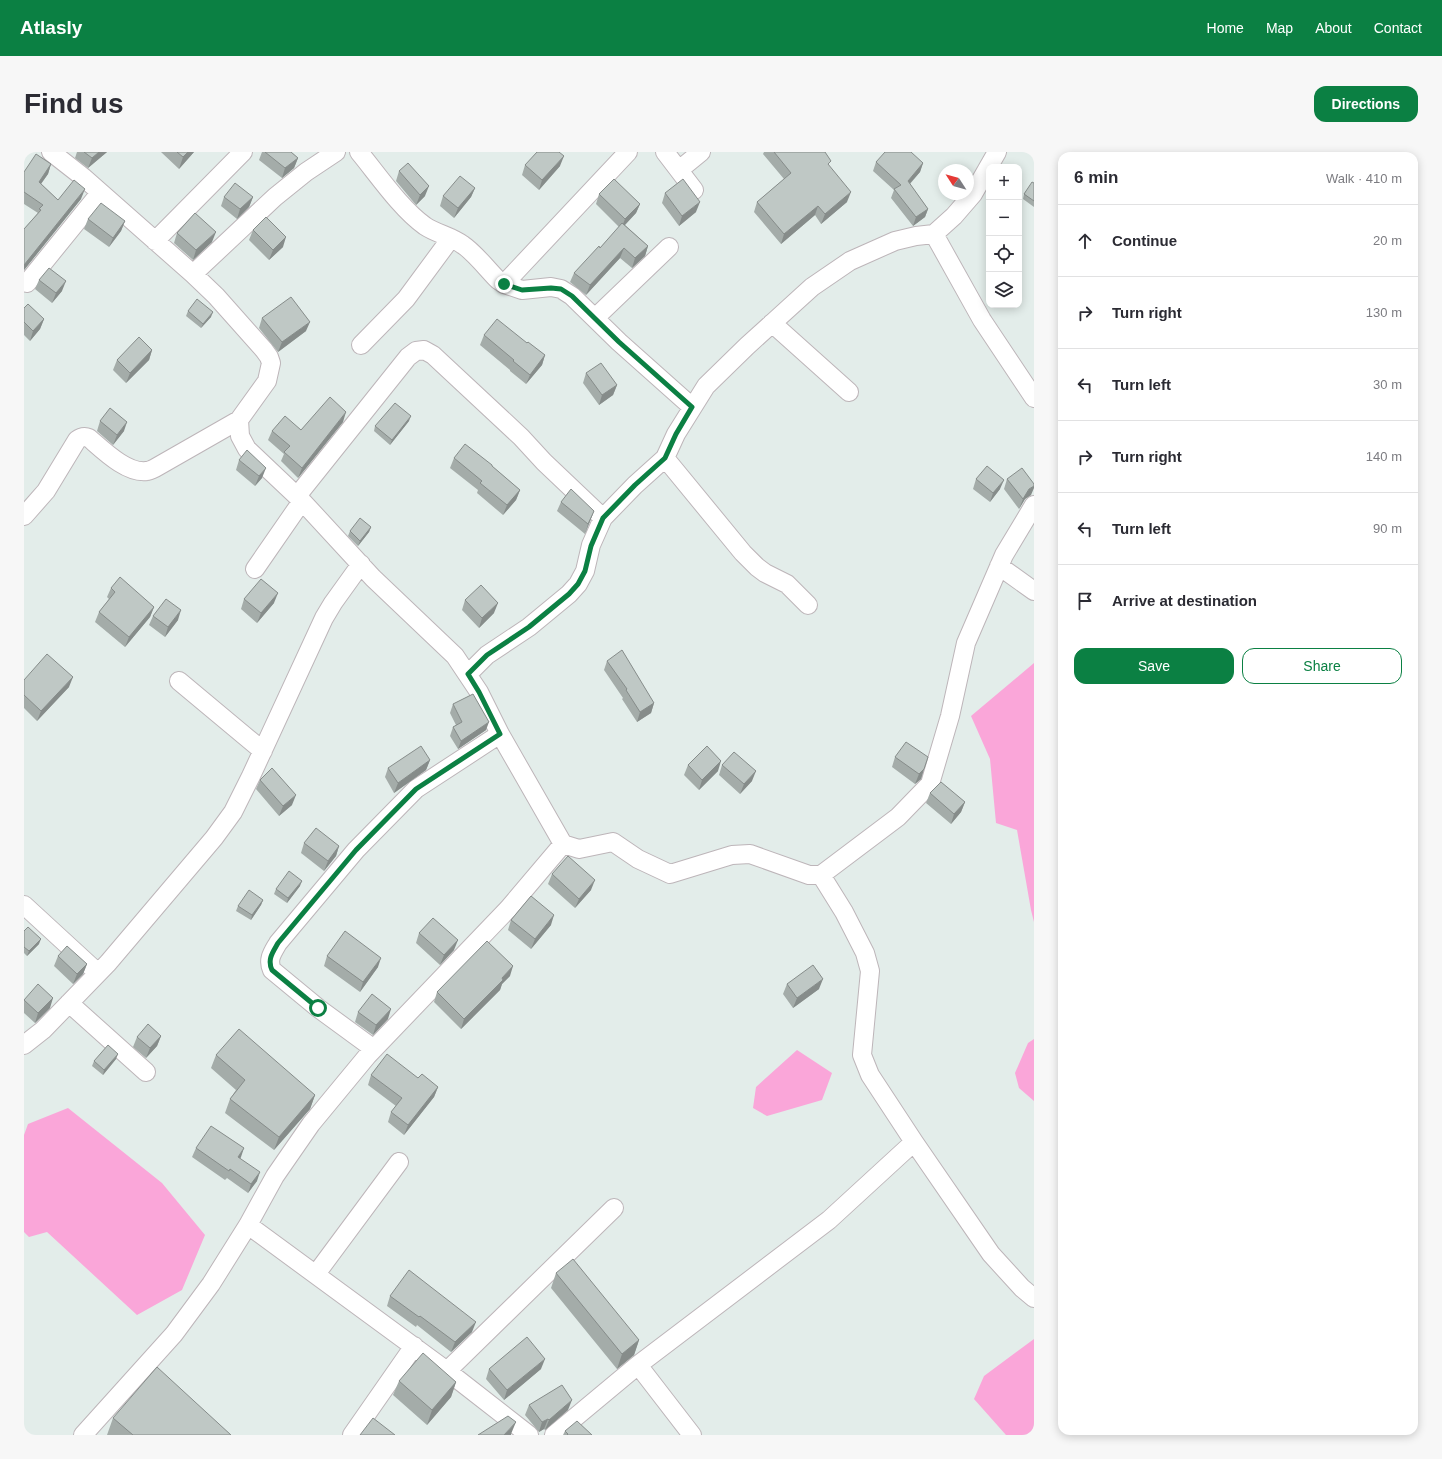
<!DOCTYPE html>
<html lang="en">
<head>
<meta charset="utf-8">
<style>
	body { margin:0; font-family:Helvetica,sans-serif; background:#f7f7f7; color:#2b2b33 }
	.controls { position:absolute; right:12px; top:12px; display:grid; overflow:hidden; border-radius:8px; box-shadow:0 2px 10px #0003 }
	.controls button { width:36px; height:36px; display:grid; place-items:center; padding:0; border:0; border-bottom:1px solid #e1e1e2; background:#fff; color:#2b2b33; font:20px sans-serif }
	.compass { position:absolute; left:914px; top:12px; width:36px; height:36px; border-radius:50%; background:#fff; box-shadow:0 2px 10px #0003; rotate:306deg }
	.stop { position:absolute; width:12px; height:12px; margin:-9px; border:3px solid #0b8043; border-radius:50%; background:#fff }
	.stop.end { background:#0b8043; border-color:#fff; box-shadow:0 1px 4px #0008 }
	.list { margin:0; padding:0; list-style:none }
	h2 { display:flex; justify-content:space-between; align-items:center; height:52px; margin:0; padding:0 16px; font-size:17px }
	h2 small { font-size:13px; font-weight:400; color:#7c7c81 }
	.list li { display:grid; grid-template-columns:26px 1fr auto; gap:12px; align-items:center; box-sizing:border-box; height:72px; padding:0 16px; border-top:1px solid #e1e1e2 }
	.list b { display:block; font-size:15px; white-space:nowrap }
	.list em { font-size:13px; font-style:normal; color:#7c7c81 }
	.actions { display:flex; gap:8px; padding:12px 16px }
	.actions a { flex:1; padding:9px 0; border:1px solid #0b8043; border-radius:12px; text-align:center; font-size:14px; color:#0b8043 }
	.actions .main { background:#0b8043; color:#fff }
	.icon { flex:none; width:22px; height:22px; fill:none; stroke:currentColor; stroke-width:2; stroke-linecap:round; stroke-linejoin:round }
	.map { position:relative; flex:none; width:1010px; height:1283px; overflow:hidden; border-radius:12px }
	header { display:flex; align-items:center; gap:24px; box-sizing:border-box; height:56px; padding:0 20px; background:#0b8043; color:#fff }
	header strong { font-size:19px }
	nav { display:flex; gap:22px; margin-inline-start:auto; font-size:14px }
	.intro { display:flex; align-items:center; justify-content:space-between; box-sizing:border-box; height:96px; padding:0 24px }
	h1 { margin:0; font-size:28px }
	.button { padding:10px 18px; border-radius:12px; background:#0b8043; color:#fff; font-size:14px; font-weight:700 }
	main { display:flex; gap:24px; padding:0 24px }
	aside { flex:1; background:#fff; border-radius:12px; box-shadow:0 2px 10px #0003 }
	.map>svg:first-child { display:block }
</style>
</head>
<body>
<header>
<strong>Atlasly</strong>
<nav><a>Home</a><a>Map</a><a>About</a><a>Contact</a></nav>
</header>
<div class="intro"><h1>Find us</h1><a class="button">Directions</a></div>
<main>
<div class="map">
<svg width="1010" height="1283" viewBox="0 0 1010 1283">
	<rect width="100%" height="100%" fill="#e3edea"/>
	<path fill="#faa6d9" d="M1010,511v259l-3,-12 -14,-80 -21,-7 -6,-64 -19,-43z
		M1010,887v62l-15,-13 -4,-15 13,-30z
		M773,898l35,23 -10,27 -55,16 -14,-8 3,-21z
		M44,956l94,75 43,52 -23,55 -45,25 -90,-83 -18,5 -5,-5v-97l4,-11z
		M1010,1187v96h-28l-32,-36 10,-23z"/>
	<g fill="none" stroke-linecap="round" stroke-linejoin="round">
		<defs>
			<path id="street" d="M27,0l32,25 110,97 23,22 48,54 5,7 2,6 -4,18 -28,39 1,16 7,13 55,52 71,77 82,78 24,36 21,42 63,110
				M335,0c19,23 42,57 66,74 12,8 26,10 38,19 11,7 25,25 35,35l6,4 18,6 29,-3 10,2 11,7 47,46 73,65
				M641,0l29,38
				M973,0l-24,42 -19,22 -20,18 48,86 52,78
				M655,18l22,-18
				M131,89l88,-89
				M169,122l82,-77 31,-25 30,-20
				M3,131l73,-90
				M480,132l124,-132
				M571,166l74,-71
				M748,171l77,69
				M337,193l45,-46 45,-61
				M641,306l78,95 14,14 8,6 22,11 21,21
				M273,344l111,-139 8,-6 8,-1 9,5 88,82 23,25 59,56
				M0,364l22,-25 31,-51c4,-3 7,-4 12,-2 14,12 38,36 58,33 2,0 6,-2 8,-3l84,-48
				M975,414l35,25
				M231,417l47,-68
				M444,522l19,-19 42,-28 40,-33 9,-10 7,-13 6,-26 12,-27 32,-33 30,-27 11,-24 30,-48 41,-40 65,-59 38,-26 45,-20 21,-5 18,-2
				M155,529l84,70
				M797,723l23,37 21,41 5,18 -8,84 8,20 44,67 77,112 31,34 12,10
				M0,753l74,68
				M45,851l77,69
				M0,893l19,-15 65,-67 106,-125 19,-26 18,-36 73,-158 9,-15 28,-39
				M350,897l-56,-41 -46,-38c-5,-11 1,-18 6,-27l78,-93 60,-61 84,-55
				M224,1073l199,146 82,64
				M292,1122l83,-112
				M423,1219l167,-163
				M59,1283l91,-101 37,-50 37,-59 27,-49 36,-52 57,-69 140,-146 55,-65 16,5 34,-7 25,17 32,15 62,-19 18,-1 59,21h12l77,-58 32,-33 20,-68 16,-73 38,-88 30,-50
				M328,1283l62,-89
				M530,1283l84,-70
				M668,1283l-54,-70 191,-145 85,-78"/>
		</defs>
		<use href="#street" stroke="#bdb5b9" stroke-width="20"/>
		<use href="#street" stroke="#fff" stroke-width="18"/>
	</g>
	<path fill="#a4aca9" d="M53,0h30l-19,16 -13,-10z
		M137,0h33l-15,17z
		M238,0h29l7,6 -4,10 -12,10 -23,-18z
		M740,0h61l4,14 18,36 -26,22 -6,-9 -34,29 -27,-32 3,-10 27,-23 -21,-25z
		M852,10l47,1 -3,9 -10,12 18,25 -3,8 -12,9 -22,-28 3,-8 -21,-19z
		M27,12l-3,10 -7,10 17,16 23,-1 -57,71v-41l14,-16 -14,-9v-32z
		M501,13l35,1 -21,24 -17,-15z
		M375,19l26,25 -9,9 -20,-24z
		M1010,31v24l-11,-8 1,-5z
		M451,36l-4,9 -17,21 -14,-12 3,-10z
		M641,41l31,19 -17,14 -17,-23z
		M575,42l41,10 -4,9 -11,12 23,21 -3,10 -13,12 -12,-10 -34,37 -16,-13 4,-9 26,-25 19,-21 -23,-23z
		M200,45h29l-4,10 -12,12 -16,-13z
		M64,67l37,2 -4,10 -12,16 -25,-18z
		M229,78l30,17 -14,13 -20,-20z
		M153,81l35,9 -19,18 -19,-17z
		M15,128l23,11 -10,12 -17,-14z
		M0,156l20,11 -4,10 -10,12 -6,-6z
		M164,159l23,6 -10,11 -15,-12z
		M238,166l44,13 -28,21 -19,-24z
		M460,183l43,8 18,12 -3,10 -16,19 -16,-13v-1l-30,-25z
		M128,198l-3,10 -23,23 -13,-13 4,-10z
		M562,221l31,12 -4,10 -14,10 -16,-22z
		M76,269l24,10 -11,14 -16,-14z
		M385,269l-19,24 -16,-14 1,-5z
		M319,270l-45,56 -17,-17 3,-7 -16,-14 4,-9 29,-1z
		M430,306l38,8 28,24 -4,10 -13,15 -26,-22 1,-3 -28,-22z
		M215,308l23,18 -7,8 -19,-16z
		M952,327l24,10 -10,13 -17,-13z
		M983,327l24,16 -6,4 -6,10 -15,-20z
		M537,350l33,9 -9,23 -28,-23z
		M347,375l-2,5 -11,14 -10,-10 2,-5z
		M87,436l43,19 -4,10 -25,30 -30,-25 4,-10 10,-13 -2,-2z
		M220,447l30,4 -17,20 -16,-14z
		M441,448l29,13 -15,15 -17,-18z
		M129,464l25,4 -13,17 -16,-12z
		M583,509l47,42 -3,10 -14,9 -15,-23 1,-1 -19,-28z
		M0,528l45,7 -32,34 -13,-13z
		M429,552l33,26 -28,19 -8,-13 3,-9 3,-2 -6,-12z
		M871,605l29,12 -3,10 -6,5 -23,-17z
		M406,608l-4,10 -32,23 -9,-16 3,-9z
		M664,613l30,6 -19,19 -15,-15z
		M698,613l30,16 -12,13 -21,-19z
		M236,628l32,25 -13,11 -23,-27z
		M906,641l35,9 -4,10 -10,12 -25,-21z
		M280,691l35,3 -3,10 -12,15 -23,-18z
		M528,722l39,16 -16,18 -27,-24z
		M276,734l-13,17 -13,-9 2,-5z
		M239,748l-2,5 -10,15 -15,-9 2,-5z
		M487,768l40,5 -20,24 -23,-19z
		M0,779l15,13 -12,12 -3,-3z
		M395,781l35,17 -14,15 -24,-22z
		M34,804l29,8 -4,10 -10,10 -19,-18z
		M303,804l51,11 -18,25 -36,-26z
		M486,824l-8,8 -2,6 -39,39 -27,-27 3,-10z
		M763,832l32,5 -26,19 -10,-14z
		M0,848l26,8 -15,15 -11,-10z
		M334,860l30,7 -15,16 -18,-13z
		M137,884l-4,10 -11,12 -13,-11 4,-10z
		M192,903l99,40 -5,14 -36,41 -49,-37 5,-14 6,-9 -25,-22z
		M92,907l-13,16 -11,-9 2,-5z
		M347,923l47,3 20,9 -4,10 -30,38 -16,-13 3,-10 5,-6 -28,-21z
		M172,996l45,9 -1,1 17,23 -9,12 -21,-15 -2,2 -33,-23z
		M532,1121l83,67 -5,15 -17,14 -66,-81z
		M366,1144l82,36 -21,20 -34,-27 -1,2 -29,-21z
		M465,1217h52l-37,31 -18,-21z
		M375,1229l57,1 -5,15 -24,28 -34,-30z
		M505,1253l39,5 -23,20 -1,-1 -5,3 -14,-17z
		M89,1266l118,17h-124z
		M541,1279l27,4h-29z"/>
	<path fill="#868c8a" d="M75,0h8l-19,16 4,-10z
		M164,0h6l-15,17 4,-12z
		M540,4l-4,10 -21,24 3,-10z
		M274,6l-4,10 -12,10 3,-10z
		M899,11l-3,9 -16,18 4,-9z
		M27,12l-3,10 -13,18 4,-10z
		M405,34l-4,10 -9,9 4,-10z
		M451,36l-4,9 -17,21 4,-10z
		M61,37l-4,10 -57,71v-5z
		M827,40l-4,10 -26,22 4,-10z
		M229,45l-4,10 -12,12 3,-10z
		M676,50l-4,10 -17,14 3,-10z
		M616,52l-4,9 -15,16 4,-10z
		M794,54l-3,9 -34,29 3,-10z
		M904,57l-3,8 -12,9 3,-9z
		M101,69l-4,10 -12,16 4,-9z
		M192,80l-4,10 -19,18 3,-10z
		M262,85l-3,10 -14,13 4,-10z
		M624,94l-3,10 -13,12 3,-10z
		M600,96l-4,10 -34,37 4,-10z
		M42,129l-4,10 -10,12 4,-10z
		M189,160l-2,5 -10,11 2,-4z
		M20,167l-4,10 -10,12 3,-10z
		M286,170l-4,9 -28,21 4,-10z
		M128,198l-3,10 -23,23 4,-10z
		M521,203l-3,10 -16,19 4,-9z
		M593,233l-4,10 -14,10 3,-10z
		M322,260l-3,10 -45,56 4,-10z
		M387,264l-2,5 -19,24 2,-5z
		M103,270l-3,9 -11,14 4,-10z
		M242,316l-4,10 -7,8 4,-10z
		M980,328l-4,9 -10,13 3,-9z
		M1010,334v2l-3,7 -6,4 -6,10 4,-10 6,-10z
		M496,338l-4,10 -13,15 4,-10z
		M570,359l-4,10 -5,13 3,-10z
		M347,375l-2,5 -11,14 2,-5z
		M254,441l-4,10 -17,20 4,-10z
		M474,451l-4,10 -15,15 3,-10z
		M130,455l-4,10 -25,30 4,-10z
		M157,458l-3,10 -13,17 3,-10z
		M49,525l-4,10 -32,34 4,-10z
		M630,551l-3,10 -14,9 3,-10z
		M465,570l-3,8 -28,19 3,-8z
		M406,608l-4,10 -32,23 4,-10z
		M697,609l-3,10 -19,19 3,-10z
		M900,617l-3,10 -6,5 4,-10z
		M732,619l-4,10 -12,13 4,-10z
		M272,643l-4,10 -13,11 4,-10z
		M941,650l-4,10 -10,12 3,-10z
		M315,694l-3,10 -12,15 4,-10z
		M571,728l-4,10 -16,18 4,-9z
		M278,729l-2,5 -13,17 1,-5z
		M239,748l-2,5 -10,15 1,-5z
		M530,763l-3,10 -20,24 4,-10z
		M17,787l-2,5 -12,12 2,-5z
		M434,788l-4,10 -14,15 4,-10z
		M357,806l-3,9 -18,25 3,-10z
		M63,812l-4,10 -10,10 4,-10z
		M489,814l-3,10 -8,8 -2,6 -39,39 3,-10z
		M799,827l-4,10 -26,19 4,-10z
		M29,846l-3,10 -15,15 3,-10z
		M367,857l-3,10 -15,16 3,-10z
		M137,884l-4,10 -11,12 4,-10z
		M94,902l-2,5 -13,16 1,-5z
		M414,935l-4,10 -30,38 4,-10z
		M291,943l-5,14 -36,41 5,-13z
		M220,996l-3,9 -6,9 3,-9z
		M236,1020l-3,9 -9,12 3,-9z
		M452,1170l-4,10 -21,20 4,-10z
		M615,1188l-5,15 -17,14 5,-15z
		M521,1207l-4,10 -37,31 3,-10z
		M432,1230l-5,15 -24,28 5,-15z
		M548,1248l-4,10 -23,20 4,-10z
		M524,1267l-4,10 -5,3 3,-10z
		M492,1270l-5,12v1h-7z"/>
	<path fill="#bfc8c5" stroke="#868c8a" d="M60,0h15l-7,6z
		M153,0h11l-5,5z
		M241,0h26l7,6 -13,10z
		M513,0h22l5,4 -22,24 -17,-15z
		M750,0h51l6,9 -3,3 23,28 -26,22 -7,-8 -34,28 -27,-32 34,-29z
		M861,0h26l12,11 -15,18 20,28 -12,8 -22,-28 7,-4 -25,-23z
		M12,2l15,10 -12,18 19,18 16,-20 11,9 -61,76v-36l17,-19 -2,-1 4,-4 -19,-13v-20z
		M384,11l21,23 -9,9 -21,-24z
		M436,24l15,12 -17,20 -15,-12z
		M590,27l26,25 -15,15 -26,-25z
		M659,27l17,23 -18,14 -17,-23z
		M1008,30l2,1v18l-10,-7z
		M211,31l18,14 -13,12 -16,-12z
		M77,51l24,18 -12,17 -25,-19z
		M171,61l21,19 -20,18 -19,-17z
		M242,65l20,20 -13,13 -20,-20z
		M598,71l26,23 -13,12 -11,-10 -34,37 -16,-12 25,-27 1,2z
		M25,116l17,13 -10,12 -17,-13z
		M267,145l19,25 -28,20 -20,-24z
		M173,147l16,13 -10,12 -15,-13z
		M4,152l16,15 -11,12 -9,-9v-14z
		M473,167l30,24 1,-1 17,13 -15,20 -17,-14 1,-1 -30,-25z
		M115,185l13,13 -22,23 -13,-13z
		M577,211l16,22 -15,10 -16,-22z
		M306,245l16,15 -44,56 -18,-16 6,-6 -18,-15 13,-15 16,14z
		M371,251l16,13 -19,24 -17,-14z
		M86,256l17,14 -10,13 -17,-14z
		M441,292l27,21v1l28,24 -13,15 -27,-22 2,-2 -28,-23z
		M223,298l19,18 -7,8 -20,-16z
		M963,314l17,14 -11,13 -17,-14z
		M998,316l12,16v2l-5,3 -6,10 -16,-20z
		M547,337l23,22 -6,13 -27,-22z
		M336,366l11,9 -11,14 -10,-10z
		M96,425l34,30 -25,30 -30,-25 16,-20 -4,-4z
		M237,427l17,14 -17,20 -17,-14z
		M457,433l17,18 -16,15 -17,-18z
		M142,447l15,11 -13,17 -15,-11z
		M598,498l32,53 -14,9 -14,-22 1,-1 -20,-28z
		M23,502l26,23 -32,34 -17,-16v-15z
		M449,542l16,28 -28,19 -8,-14 9,-5 -9,-18z
		M882,590l22,15 -4,12 -5,5 -24,-17z
		M397,594l9,14 -32,23 -10,-15z
		M683,594l14,15 -19,19 -14,-15z
		M710,600l22,19 -12,13 -22,-19z
		M248,616l24,27 -13,11 -23,-26z
		M917,630l24,20 -11,12 -24,-21z
		M292,676l23,18 -11,15 -24,-18z
		M544,704l27,24 -16,19 -27,-25z
		M265,719l13,10 -14,17 -12,-9z
		M225,738l14,10 -11,15 -14,-9z
		M507,744l23,19 -19,24 -24,-19z
		M409,766l25,22 -14,15 -25,-22z
		M4,775l13,12 -12,12 -5,-4v-16z
		M321,779l36,27 -18,24 -36,-26z
		M463,789l26,25 -11,12 1,2 -39,39 -27,-27z
		M43,794l20,18 -10,10 -19,-18z
		M789,813l10,14 -26,19 -10,-14z
		M14,832l15,14 -15,15 -14,-13z
		M348,842l19,15 -15,16 -18,-13z
		M124,872l13,12 -11,12 -13,-11z
		M215,877l76,66 -36,42 -49,-38 15,-19 -29,-25z
		M84,893l10,9 -14,16 -10,-9z
		M363,902l31,24 4,-4 16,13 -30,38 -17,-13 11,-14 -31,-23z
		M187,974l33,22 -6,9 22,15 -9,12 -21,-15 -1,2 -33,-23z
		M549,1107l66,81 -17,14 -66,-81z
		M385,1118l67,52 -21,20 -35,-26 -1,1 -29,-21z
		M503,1185l18,22 -38,31 -18,-21z
		M399,1201l33,29 -24,28 -33,-29z
		M133,1215l74,68h-98l-20,-17z
		M538,1233l10,15 -23,20 -1,-1 -6,3 -13,-17z
		M484,1264l8,6 -12,13h-26z
		M349,1266l22,17h-35z
		M553,1269l15,14h-25l1,-1 -3,-3z"/>
	<g fill="none" stroke-linecap="round" stroke-linejoin="round">
		<path stroke="#0b8043" stroke-width="5" d="M294,856l-46,-38c-5,-11 1,-18 6,-27l78,-93 60,-61 84,-55 -21,-42 -11,-18 19,-19 42,-28 40,-33 9,-10 7,-13 6,-25 12,-28 32,-33 30,-27 11,-24 16,-27 -73,-65 -47,-46 -11,-7 -10,-1 -29,2 -18,-6"/>
	</g>
</svg>
<div class="controls">
<button>+</button>
<button>−</button>
<button><svg class="icon" aria-label="locate" viewBox="0 0 24 24"><circle cx="12" cy="12" r="6"/><path d="M12 2v4M12 18v4M2 12h4M18 12h4"/></svg></button>
<button><svg class="icon" aria-label="layers" viewBox="0 0 24 24"><path d="M12 4l9 5-9 5-9-5zM3 14l9 5 9-5"/></svg></button>
</div>
<svg class="compass" viewBox="-18 -18 36 36"><path d="M0-13l5 13h-10z" fill="#e53935"/><path d="M0 13l5-13h-10z" fill="#7c7c81"/></svg>
<div class="stop" style="left:294px;top:856px"></div>
<div class="stop end" style="left:480px;top:132px"></div>
</div>
<aside>
<h2>6 min<small>Walk · 410 m</small></h2>
<ul class="list">
<li><svg class="icon" aria-label="ahead" viewBox="0 0 24 24"><path d="M12 20V5M6 11l6-6 6 6"/></svg><div><b>Continue</b></div><em>20 m</em></li>
<li><svg class="icon" aria-label="right" viewBox="0 0 24 24"><path d="M7 20v-9h11M14 6l5 5-5 5"/></svg><div><b>Turn right</b></div><em>130 m</em></li>
<li><svg class="icon" aria-label="left" viewBox="0 0 24 24"><path d="M17 20v-9H6M10 6l-5 5 5 5"/></svg><div><b>Turn left</b></div><em>30 m</em></li>
<li><svg class="icon" aria-label="right" viewBox="0 0 24 24"><path d="M7 20v-9h11M14 6l5 5-5 5"/></svg><div><b>Turn right</b></div><em>140 m</em></li>
<li><svg class="icon" aria-label="left" viewBox="0 0 24 24"><path d="M17 20v-9H6M10 6l-5 5 5 5"/></svg><div><b>Turn left</b></div><em>90 m</em></li>
<li><svg class="icon" aria-label="arrive" viewBox="0 0 24 24"><path d="M6 21V4h12l-3 4 3 4H6"/></svg><div><b>Arrive at destination</b></div></li>
</ul>
<div class="actions"><a class="main">Save</a><a>Share</a></div>
</aside>
</main>
</body>
</html>
